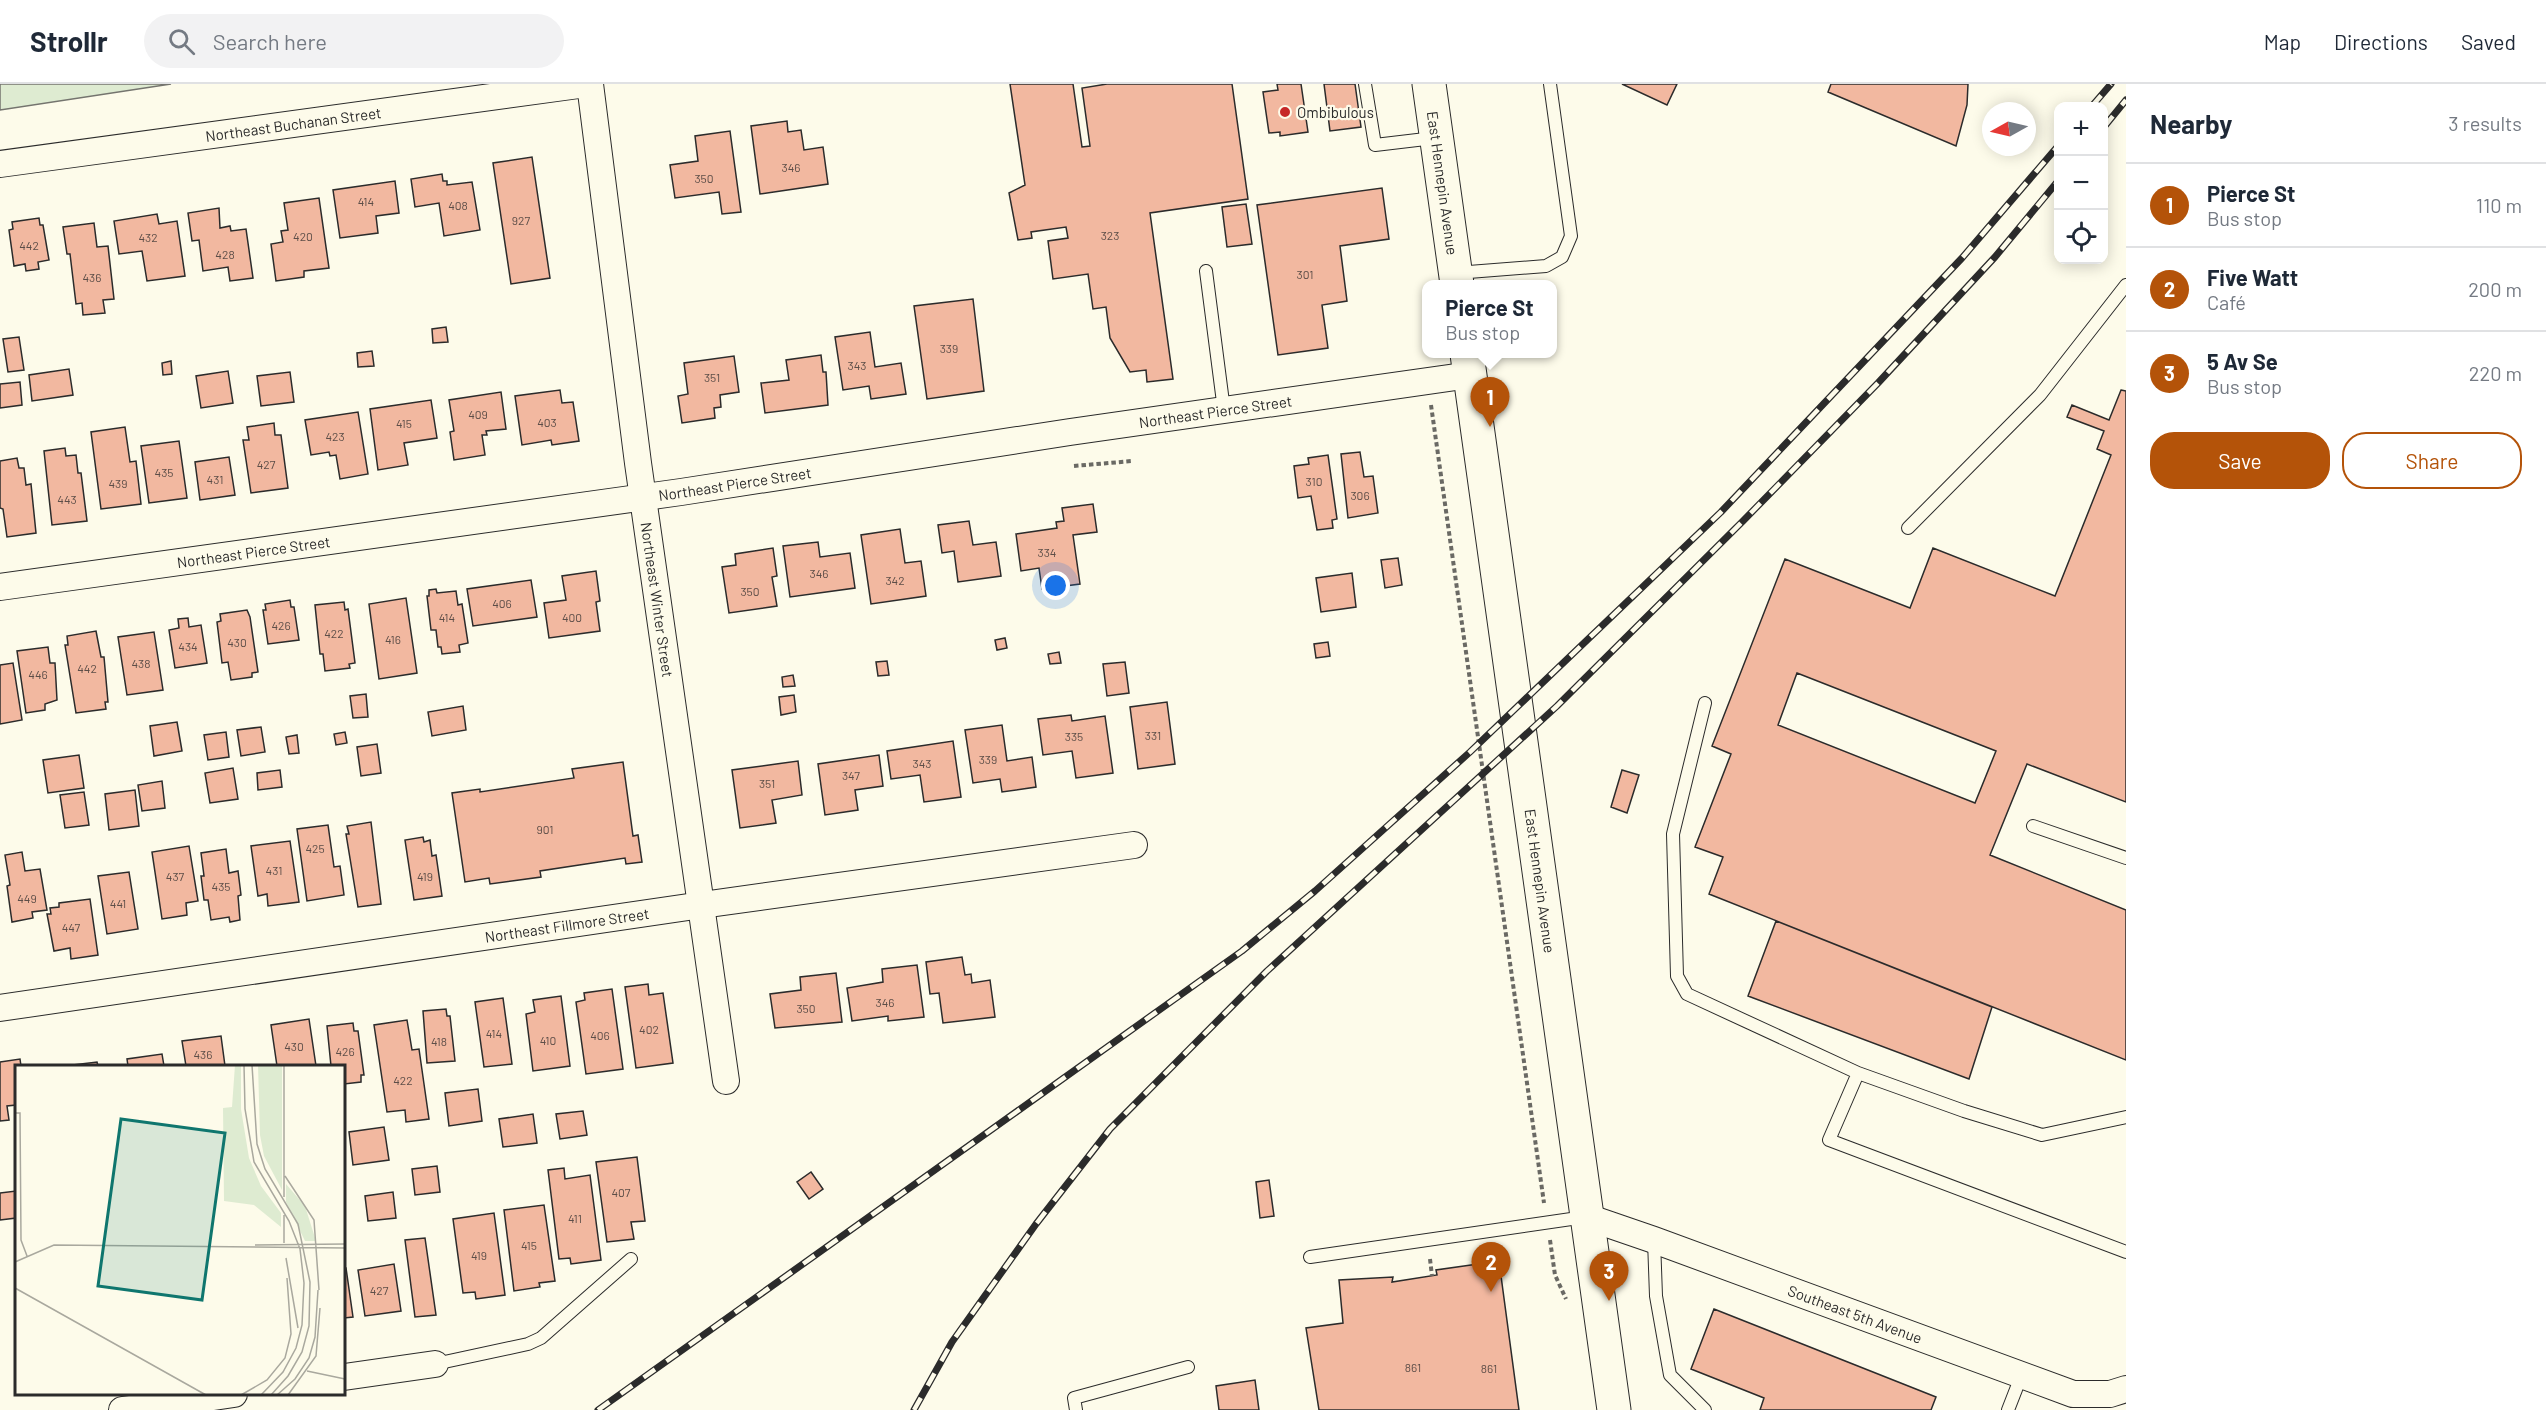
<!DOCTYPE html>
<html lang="en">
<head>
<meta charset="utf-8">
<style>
	body { margin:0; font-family:Barlow,sans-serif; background:#f2f2f3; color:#1f2937 }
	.controls { position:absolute; right:18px; top:18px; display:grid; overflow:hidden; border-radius:12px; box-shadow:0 3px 15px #0003 }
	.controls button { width:54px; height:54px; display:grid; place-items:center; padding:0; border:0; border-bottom:2px solid #e0e1e3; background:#fff; color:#1f2937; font:30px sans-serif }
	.compass { position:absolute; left:1982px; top:18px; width:54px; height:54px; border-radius:50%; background:#fff; box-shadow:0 3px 15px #0003; rotate:262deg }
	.you { position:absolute; left:1056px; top:502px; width:21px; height:21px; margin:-15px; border:4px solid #fff; border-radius:50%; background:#1a73e8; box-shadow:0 0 0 9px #1a73e833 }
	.badge { display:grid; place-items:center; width:39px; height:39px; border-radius:50%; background:#b45309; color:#fff; font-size:20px; font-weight:700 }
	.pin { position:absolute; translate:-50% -50px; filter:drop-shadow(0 2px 3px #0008) }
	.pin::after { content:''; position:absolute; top:32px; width:21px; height:18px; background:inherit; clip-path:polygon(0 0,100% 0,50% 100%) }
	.popup { position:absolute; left:1422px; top:196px; width:135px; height:78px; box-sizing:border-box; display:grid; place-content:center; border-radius:12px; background:#fff; filter:drop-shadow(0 2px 4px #0005); font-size:20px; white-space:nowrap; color:#747a83 }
	.popup b { font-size:22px; color:#1f2937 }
	.popup::after { content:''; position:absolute; left:50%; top:100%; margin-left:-12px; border:12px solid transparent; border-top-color:#fff }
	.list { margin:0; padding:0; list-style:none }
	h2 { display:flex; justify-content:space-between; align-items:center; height:78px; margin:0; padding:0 24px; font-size:26px }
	h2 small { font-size:20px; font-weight:400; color:#747a83 }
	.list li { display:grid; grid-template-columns:39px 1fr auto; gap:18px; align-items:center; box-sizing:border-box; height:84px; padding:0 24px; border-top:2px solid #e0e1e3 }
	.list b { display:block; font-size:22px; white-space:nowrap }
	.list p { margin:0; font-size:20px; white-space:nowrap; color:#747a83 }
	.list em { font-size:20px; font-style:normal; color:#747a83 }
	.actions { display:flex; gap:12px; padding:18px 24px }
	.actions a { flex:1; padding:14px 0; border:2px solid #b45309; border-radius:24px; text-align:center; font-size:21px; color:#b45309 }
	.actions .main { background:#b45309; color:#fff }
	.icon { flex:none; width:33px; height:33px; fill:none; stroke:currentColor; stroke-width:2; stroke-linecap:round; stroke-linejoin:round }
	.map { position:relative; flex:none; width:2126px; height:1326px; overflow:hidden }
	header { display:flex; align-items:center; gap:36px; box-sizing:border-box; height:84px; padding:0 30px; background:#fff; border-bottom:2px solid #e0e1e3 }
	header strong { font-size:28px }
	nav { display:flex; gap:33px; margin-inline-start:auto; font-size:21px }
	.search { width:420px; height:54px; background:#f2f2f3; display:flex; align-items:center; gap:15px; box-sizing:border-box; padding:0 21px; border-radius:33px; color:#747a83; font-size:22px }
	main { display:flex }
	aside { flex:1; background:#fff }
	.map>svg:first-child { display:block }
</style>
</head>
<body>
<header>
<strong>Strollr</strong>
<div class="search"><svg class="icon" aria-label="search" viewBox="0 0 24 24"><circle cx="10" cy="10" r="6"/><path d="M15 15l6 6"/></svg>Search here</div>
<nav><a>Map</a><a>Directions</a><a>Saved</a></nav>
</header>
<main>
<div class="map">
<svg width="2126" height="1326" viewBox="0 0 2126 1326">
	<rect width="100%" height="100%" fill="#fdfbea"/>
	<path fill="#deebd1" stroke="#74746e" stroke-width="1.5" d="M0,0h171l-171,26z"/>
	<path fill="#f2b8a0" stroke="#2b2b2b" stroke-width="1.5" fill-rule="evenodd" d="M1010,0h63l9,63 8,-1 -8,-58 25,-4h125l16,115 -98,14 23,166 -26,3 -1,-12 -16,2 -20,-34 -4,-31 -13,2 -5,-35 -35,5 -5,-38 20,-3 -2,-11 -35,5 1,6 -14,2 -9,-47 16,-8z
		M1277,0h24l7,48 -28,4v-4l-11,1 -6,-41 15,-2z
		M1324,0h31l6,43 -31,4z
		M1622,0h55l-10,21z
		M1831,0h137l-1,21 -11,41 -128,-54z
		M787,37l1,11 13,-2 3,20 19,-3 5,37 -68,10 -9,-68z
		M730,47l11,81 -19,2 -3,-22 -44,6 -5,-33 28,-4 -3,-25z
		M532,73l18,121 -39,6 -18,-121z
		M442,90l1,7h4v4l25,-3 8,48 -36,6 -5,-33 -24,4 -4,-28z
		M395,97l4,32 -23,3 2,17 -38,5 -7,-48z
		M1382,104l7,51 -49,7 7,55 -25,4 6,43 -50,7 -21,-150z
		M319,114l10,70 -25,3v6l-28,4 -5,-37 12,-2 -2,-11 7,-1 -4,-27z
		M1246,120l6,40 -25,3 -5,-40z
		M219,124l1,20 10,-2 1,5 15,-2 7,49 -23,3 -2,-14 -25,4 -4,-31 -7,1 -4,-28z
		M157,130l2,10 18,-3 8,55 -38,5 -5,-30 -23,3 -5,-33z
		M39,134l1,7h3l6,35 -11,2 1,7 -13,2 -1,-7 -11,2 -5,-36 4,-1 -1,-7z
		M94,139l3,24 11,-1 6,53 -11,1 2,13 -22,2 -1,-12 -6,1 -6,-50h-3l-4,-27z
		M973,215l11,92 -57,8 -13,-93z
		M446,243l2,15 -15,1 -1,-14z
		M870,248l5,35 26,-4 5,31 -35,5 -2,-13 -26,4 -8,-53z
		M19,253l5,33 -16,2 -5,-33z
		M372,267l2,15 -16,1 -1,-14z
		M821,271l2,17h3l2,33 -63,8 -4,-30 28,-3 -3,-20z
		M734,272l5,36 -19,3 1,12 -7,1 1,10 -33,5 -4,-27 10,-2 -4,-31z
		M171,277l1,13 -9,1 -1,-12z
		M69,285l4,26 -41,6 -3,-26z
		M228,287l5,32 -32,5 -5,-32z
		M290,288l4,30 -33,4 -4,-30z
		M20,298l2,23 -22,3v-24z
		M560,306l2,13 11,-1 6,39 -27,4 -1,-5 -29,5 -7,-49z
		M2121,306l5,1v411l-99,-38 -37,91 136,55v150l-417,-166 14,-37 -28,-10 36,-93 -19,-8 73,-187 125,49 23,-60 122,48 56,-141 -14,-6 7,-18 -37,-14 5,-12 37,15zM1797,589l199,78 -21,52 -197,-78z
		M501,308l5,37 -20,2 1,4h-5l3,20 -31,5 -4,-28 4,-1 -5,-31z
		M431,316l6,38 -33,5 4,22 -30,5 -8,-61z
		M358,328l10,62 -28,5 -4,-24 -6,1 -1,-4 -18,3 -6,-35z
		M274,339l1,12h6l7,53 -37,5 -8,-53h6l-2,-13z
		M125,343l5,35 6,-1 5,43 -40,5 -10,-77z
		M179,357l8,57 -38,5 -8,-57z
		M65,364l1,8 10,-1 2,18h3l6,48 -35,4 -8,-74z
		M1360,368l4,25 9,-1 5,37 -30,5 -7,-64z
		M1328,371l9,64 -5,1 1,8 -16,2 -6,-34 -13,2 -4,-32 15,-2 -1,-6z
		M229,373l6,38 -35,5 -5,-38z
		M17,374l2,10h5l2,17 5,-1 5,49 -29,4 -4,-28 -3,-1v-47z
		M1093,420l4,28 -24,3 7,49 -38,5 -3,-21 -18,3 -5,-37 41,-6 -1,-6 8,-1 -2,-13z
		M969,437l4,24 23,-3 5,34 -43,6 -4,-31 -12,2 -4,-28z
		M900,445l5,34 16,-2 5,35 -55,8 -10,-69z
		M818,458l2,15 30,-4 5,35 -65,9 -7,-51z
		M773,464l4,28 -5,1 5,29 -48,7 -7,-46 14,-2 -1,-11z
		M1398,474l4,27 -17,3 -4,-28z
		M596,487l4,30 -4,1 4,29 -51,7 -5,-35 22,-3 -4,-24z
		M1352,489l4,34 -35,5 -5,-34z
		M531,496l6,37 -64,9 -6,-37z
		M436,505l1,4 19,-2 2,14 4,-1 6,39 -9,2 1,7 -18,2 -1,-7h-3l-2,-17h-5l-4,-34h2v-6z
		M406,514l11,75 -38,6 -10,-75z
		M290,516l1,7h3l5,33 -31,4 -5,-34h3l-1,-6z
		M344,518l1,8 3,-1 7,54 -6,1 1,4 -25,3 -2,-17h-3l-5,-49z
		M247,526l3,7 8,55 -6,1v4l-21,3 -3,-18 -6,1 -5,-41 4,-1 -1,-7z
		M188,534l1,9 12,-2 6,38 -32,5 -6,-38 10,-2 -1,-9z
		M96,547l5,26h3l4,45h-3l1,7 -30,4 -11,-68h3l-1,-9z
		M154,548l9,58 -36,5 -9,-58z
		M1005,554l2,10 -10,2 -2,-10z
		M1328,558l2,14 -14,2 -2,-14z
		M48,563l2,16h5l2,37 -12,4v6l-19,3 -9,-62z
		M1059,568l2,11 -11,1 -2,-10z
		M887,577l2,14 -11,1 -2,-14z
		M1125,578l4,31 -22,3 -4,-32z
		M13,579l9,57 -22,4v-59z
		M793,591l2,11 -12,1 -1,-10z
		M366,610l2,23 -15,1 -3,-22z
		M794,611l2,17 -15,3 -2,-18z
		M1167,618l8,62 -37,5 -8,-62z
		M463,622l3,24 -34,6 -4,-24z
		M1071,631l1,6 33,-5 8,57 -37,5 -4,-27 -29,4 -5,-36z
		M177,638l5,29 -28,5 -4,-30z
		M1002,641l5,36 25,-4 4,30 -34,5 -2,-13 -27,4 -8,-53z
		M261,643l4,25 -24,4 -4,-26z
		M226,648l3,25 -21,3 -4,-25z
		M345,648l2,11 -11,2 -2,-11z
		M297,651l2,18 -10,1 -3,-17z
		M953,657l8,56 -37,5 -4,-27 -29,4 -4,-28z
		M377,660l4,29 -20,3 -4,-29z
		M79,671l5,33 -36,5 -5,-33z
		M879,671l4,31 -28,4 3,20 -33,5 -7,-51z
		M798,677l4,34 -30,5 4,23 -36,5 -8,-58z
		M623,678l10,74 5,-1 4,27 -16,2 -1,-6 -85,13 1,6 -51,7 -1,-6 -24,4 -13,-89 28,-4v3l94,-14 -2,-9z
		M233,684l5,31 -28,4 -5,-30z
		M280,686l2,17 -24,3 -1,-17z
		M1622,686l17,5 -12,38 -16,-6z
		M162,697l3,27 -23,3 -4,-26z
		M135,706l4,36 -30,4 -4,-36z
		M84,708l5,33 -24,3 -5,-33z
		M371,738l10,82 -23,3 -12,-73h3l-2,-8z
		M328,741l6,42 6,-1 4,29 -37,6 -10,-72z
		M423,753l1,5 6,-2 2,16 4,-1 6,41 -28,4 -9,-60z
		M290,757l9,61 -31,4 -1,-12 -9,2 -7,-50z
		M189,762l9,55 -12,2 1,12 -25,4 -10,-67z
		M226,765l3,24 9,-2 3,24 -3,1 2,24 -10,2 -1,-5 -18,3 -3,-20h-4l-3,-24h3l-3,-23z
		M22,768l3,19 15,-2 7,41 -15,2 1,6 -21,4 -5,-36 3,-1 -5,-30z
		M129,788l9,57 -31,5 -9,-58z
		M90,815l8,56 -27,4 -1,-11 -16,3 -7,-37h4l-1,-6 9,-1v-4z
		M1776,837l216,86 -23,72 -221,-83z
		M962,873l3,18 6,-1 1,9 18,-3 5,37 -52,6 -4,-30 -9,1 -4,-32z
		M917,881l7,52 -36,4v-5l-36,5 -5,-33 36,-6 -1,-13z
		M836,889l6,49 -67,6 -5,-34 31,-4 -1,-13z
		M648,900l1,11 14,-2 10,70 -37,5 -11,-81z
		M612,905l11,80 -37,5 -10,-72 9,-2 -1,-7z
		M561,912l9,70 -37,5 -7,-57 9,-2 -2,-12z
		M503,914l9,66 -28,3 -9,-65z
		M446,925l1,7h3l5,45 -28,2 -4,-52z
		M309,935l7,47h-39l-6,-41z
		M407,936l5,30 7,-1 10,70 -23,3 -1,-12 -18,2 -13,-87z
		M353,939l1,8h4l6,44h-3v7l-17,2v-18h-13l-4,-40z
		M221,952l4,30h-39l-4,-25z
		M162,970l2,12h-36l-1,-7z
		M20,975l1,7h-5v39l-9,1 2,14 -9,1v-59z
		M97,978l1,4h-34z
		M478,1005l4,32 -33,5 -4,-33z
		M583,1027l4,24 -27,4 -4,-25z
		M533,1030l4,29 -34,4 -4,-28z
		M384,1043l5,33 -36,5 -4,-33z
		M637,1073l8,64 -14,1 3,17 -27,3 -11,-80z
		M437,1082l3,26 -25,3 -3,-26z
		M564,1084l1,11 25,-4 11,85 -30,4 -1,-6 -11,1 -11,-89z
		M811,1088l12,17 -14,10 -12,-17z
		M1269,1096l5,36 -14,2 -4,-36z
		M16,1107v27l-16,2v-27z
		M393,1108l3,26 -28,3 -3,-25z
		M544,1121l11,76 -16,2 1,4 -26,4 -10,-81z
		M494,1129l11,82 -29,4 -1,-7 -12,1 -10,-74z
		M425,1154l11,77 -21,2 -10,-77z
		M1499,1177l20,149h-200l-13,-82 37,-5 -4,-43 54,-3 -1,5 45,-7 -1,-5z
		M394,1180l7,47 -36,5 -7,-46z
		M344,1184h2l7,49 -9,1z
		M1714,1225l222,88 -5,13h-171l4,-12 -73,-29z
		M1255,1296l4,30h-40l-3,-24z"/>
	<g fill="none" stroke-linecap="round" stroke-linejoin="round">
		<defs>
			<path id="service" d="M1365,0l10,61 59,-7
				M1206,187l18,139
				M1456,189l90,-7 16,-9 9,-21 -21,-152
				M1908,444l132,-133 86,-110
				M1705,619l-32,131 4,142 10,18 171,79
				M2033,742l93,32
				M2126,1033l-84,18 -78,-24 -106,-38 -29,67 297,112
				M1654,1156l2,56 14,79 35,35
				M1310,1173l275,-40
				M435,1280l93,-20 13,-6 90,-79
				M1076,1326l-2,-12 114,-31
				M2008,1326l14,-36"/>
			<g id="minor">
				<path id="s1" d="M590,0l48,379 88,618"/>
				<path id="s2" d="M0,80l586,-80"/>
				<path id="s3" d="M0,503l681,-95 389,-60 400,-57"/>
				<path id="s4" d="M0,924l702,-103 432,-60"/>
				<path id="s5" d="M1587,1133l67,23 419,154h37l16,-5"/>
				<path d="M344,1293l91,-13"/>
				<path d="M122,1326l112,-16"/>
			</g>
			<g id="secondary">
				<path id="s6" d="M1429,0l28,200"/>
				<path id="s7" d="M1467,270l147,1056"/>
			</g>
		</defs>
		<use href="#service" stroke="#2b2b2b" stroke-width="14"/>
		<use href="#minor" stroke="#2b2b2b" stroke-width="28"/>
		<use href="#secondary" stroke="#2b2b2b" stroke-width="35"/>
		<path stroke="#6a6964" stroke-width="4" stroke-dasharray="4.5 3" stroke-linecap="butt" d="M1431,321l113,798
			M1074,382l58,-5
			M1550,1156l5,35 11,24
			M1430,1175l2,17"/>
		<use href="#service" stroke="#fdfbea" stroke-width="12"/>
		<use href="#minor" stroke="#fdfbea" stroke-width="26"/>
		<use href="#secondary" stroke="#fdfbea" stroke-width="33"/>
		<defs>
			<path id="rail" d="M2092,22l19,-22
				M2104,43l22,-27
				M598,1326l644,-459 73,-60 155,-139 251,-240 241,-254 96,-112
				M914,1326l38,-68 84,-118 74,-95 157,-158 290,-265 186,-185 135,-138 117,-126 63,-76"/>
		</defs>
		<use href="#rail" stroke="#2b2b2b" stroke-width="7"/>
		<use href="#rail" stroke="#fdfbea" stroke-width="4.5" stroke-dasharray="14" stroke-linecap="butt"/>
	</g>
	<circle fill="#c62828" stroke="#fdfbea" stroke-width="2" cx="1285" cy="28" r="6"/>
	<g text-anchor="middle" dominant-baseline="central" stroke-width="4.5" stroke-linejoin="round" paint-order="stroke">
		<g font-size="12" fill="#5d4e48">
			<text x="791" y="83">346</text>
			<text x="704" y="94">350</text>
			<text x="366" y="117">414</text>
			<text x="458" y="121">408</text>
			<text x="521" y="136">927</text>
			<text x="1110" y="151">323</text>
			<text x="303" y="152">420</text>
			<text x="148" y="153">432</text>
			<text x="29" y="161">442</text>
			<text x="225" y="170">428</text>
			<text x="1305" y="190">301</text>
			<text x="92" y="193">436</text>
			<text x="949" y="264">339</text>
			<text x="857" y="281">343</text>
			<text x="712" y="293">351</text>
			<text x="478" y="330">409</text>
			<text x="547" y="338">403</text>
			<text x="404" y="339">415</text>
			<text x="335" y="352">423</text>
			<text x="266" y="380">427</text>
			<text x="164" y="388">435</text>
			<text x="215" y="395">431</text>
			<text x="1314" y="397">310</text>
			<text x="118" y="399">439</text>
			<text x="1360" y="411">306</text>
			<text x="67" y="415">443</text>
			<text x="1047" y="468">334</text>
			<text x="819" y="489">346</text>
			<text x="895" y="496">342</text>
			<text x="750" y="507">350</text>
			<text x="502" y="519">406</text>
			<text x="447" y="533">414</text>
			<text x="572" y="533">400</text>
			<text x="281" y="541">426</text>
			<text x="334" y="549">422</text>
			<text x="393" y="555">416</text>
			<text x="237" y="558">430</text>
			<text x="188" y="562">434</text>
			<text x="141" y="579">438</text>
			<text x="87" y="584">442</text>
			<text x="38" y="590">446</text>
			<text x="1153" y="651">331</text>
			<text x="1074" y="652">335</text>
			<text x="988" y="675">339</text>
			<text x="922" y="679">343</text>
			<text x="851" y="691">347</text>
			<text x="767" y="699">351</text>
			<text x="545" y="745">901</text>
			<text x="315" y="764">425</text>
			<text x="274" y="786">431</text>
			<text x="175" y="792">437</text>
			<text x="425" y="792">419</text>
			<text x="221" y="802">435</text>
			<text x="27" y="814">449</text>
			<text x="118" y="819">441</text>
			<text x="71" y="843">447</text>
			<text x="885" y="918">346</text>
			<text x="806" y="924">350</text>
			<text x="649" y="945">402</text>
			<text x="494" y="949">414</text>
			<text x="600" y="951">406</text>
			<text x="548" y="956">410</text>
			<text x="439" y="957">418</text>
			<text x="294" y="962">430</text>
			<text x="345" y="967">426</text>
			<text x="203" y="970">436</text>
			<text x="403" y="996">422</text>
			<text x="621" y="1108">407</text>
			<text x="575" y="1134">411</text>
			<text x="529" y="1161">415</text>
			<text x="479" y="1171">419</text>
			<text x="379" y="1206">427</text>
			<text x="1413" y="1283">861</text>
			<text x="1489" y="1284">861</text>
		</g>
		<g font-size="15" fill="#2b2b2b" stroke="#fdfbea" text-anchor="start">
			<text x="1297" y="28">Ombibulous</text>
		</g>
		<g font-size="15" fill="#2b2b2b" stroke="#fdfbea">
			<text stroke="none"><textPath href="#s2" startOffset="296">Northeast Buchanan Street</textPath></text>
			<text stroke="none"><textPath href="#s6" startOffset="100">East Hennepin Avenue</textPath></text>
			<text stroke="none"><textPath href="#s3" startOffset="1228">Northeast Pierce Street</textPath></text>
			<text stroke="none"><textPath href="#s3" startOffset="742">Northeast Pierce Street</textPath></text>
			<text stroke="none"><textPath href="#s3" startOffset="256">Northeast Pierce Street</textPath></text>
			<text stroke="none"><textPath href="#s1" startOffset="520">Northeast Winter Street</textPath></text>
			<text stroke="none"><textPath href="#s7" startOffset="532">East Hennepin Avenue</textPath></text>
			<text stroke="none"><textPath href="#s4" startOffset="573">Northeast Fillmore Street</textPath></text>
			<text stroke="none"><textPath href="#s5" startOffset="285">Southeast 5th Avenue</textPath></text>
		</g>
	</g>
	<g transform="translate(15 981)">
		<rect width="330" height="330" fill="#fdfbea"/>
		<path d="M220,0h6v44l8,49 12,28 20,27v14l-27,-22 -30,-4 -1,-93 9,-1zM243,0h24v125l-18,-34 -4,-21zM271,119l19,22 11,35h-11l-19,-39z" fill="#deebd1"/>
		<path fill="none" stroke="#a9a89e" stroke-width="1.5" d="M229,0l1,44 9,53 35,59 11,28 4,34 -2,42 -6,23 -13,24 -22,23M237,0l5,79 8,25 33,55 12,58 -1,44 -7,26 -14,24 -17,19M269,0v132M0,48h5l1,127 6,16M270,111l29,44 5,70M269,150v28M240,180l90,-1M271,193l12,70M0,197l39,-17 291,3M0,223l191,107M292,306l38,8M226,330l26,-15 18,-22 6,-24 -4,-56M262,330l18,-16 14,-21 6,-21 3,-47M273,330l28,-39 4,-48"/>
		<path fill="#0f766e" fill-opacity="0.15" stroke="#0f766e" stroke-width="3" d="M106,54l104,14 -23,167 -104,-14z"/>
		<rect width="330" height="330" fill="none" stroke="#2b2b2b" stroke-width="3"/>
	</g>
</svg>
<div class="controls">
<button>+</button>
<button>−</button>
<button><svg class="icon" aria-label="locate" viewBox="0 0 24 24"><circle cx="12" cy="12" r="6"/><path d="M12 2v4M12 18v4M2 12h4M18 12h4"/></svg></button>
</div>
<svg class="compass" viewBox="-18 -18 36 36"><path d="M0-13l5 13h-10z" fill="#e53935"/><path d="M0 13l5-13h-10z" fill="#747a83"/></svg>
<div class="you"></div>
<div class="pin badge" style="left:1490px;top:343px">1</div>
<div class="popup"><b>Pierce St</b>Bus stop</div>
<div class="pin badge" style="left:1491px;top:1208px">2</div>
<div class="pin badge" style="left:1609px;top:1217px">3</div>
</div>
<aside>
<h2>Nearby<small>3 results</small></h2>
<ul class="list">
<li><span class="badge">1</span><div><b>Pierce St</b><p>Bus stop</p></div><em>110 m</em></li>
<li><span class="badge">2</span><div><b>Five Watt</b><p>Café</p></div><em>200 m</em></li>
<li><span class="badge">3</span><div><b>5 Av Se</b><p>Bus stop</p></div><em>220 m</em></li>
</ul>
<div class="actions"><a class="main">Save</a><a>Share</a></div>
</aside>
</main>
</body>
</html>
